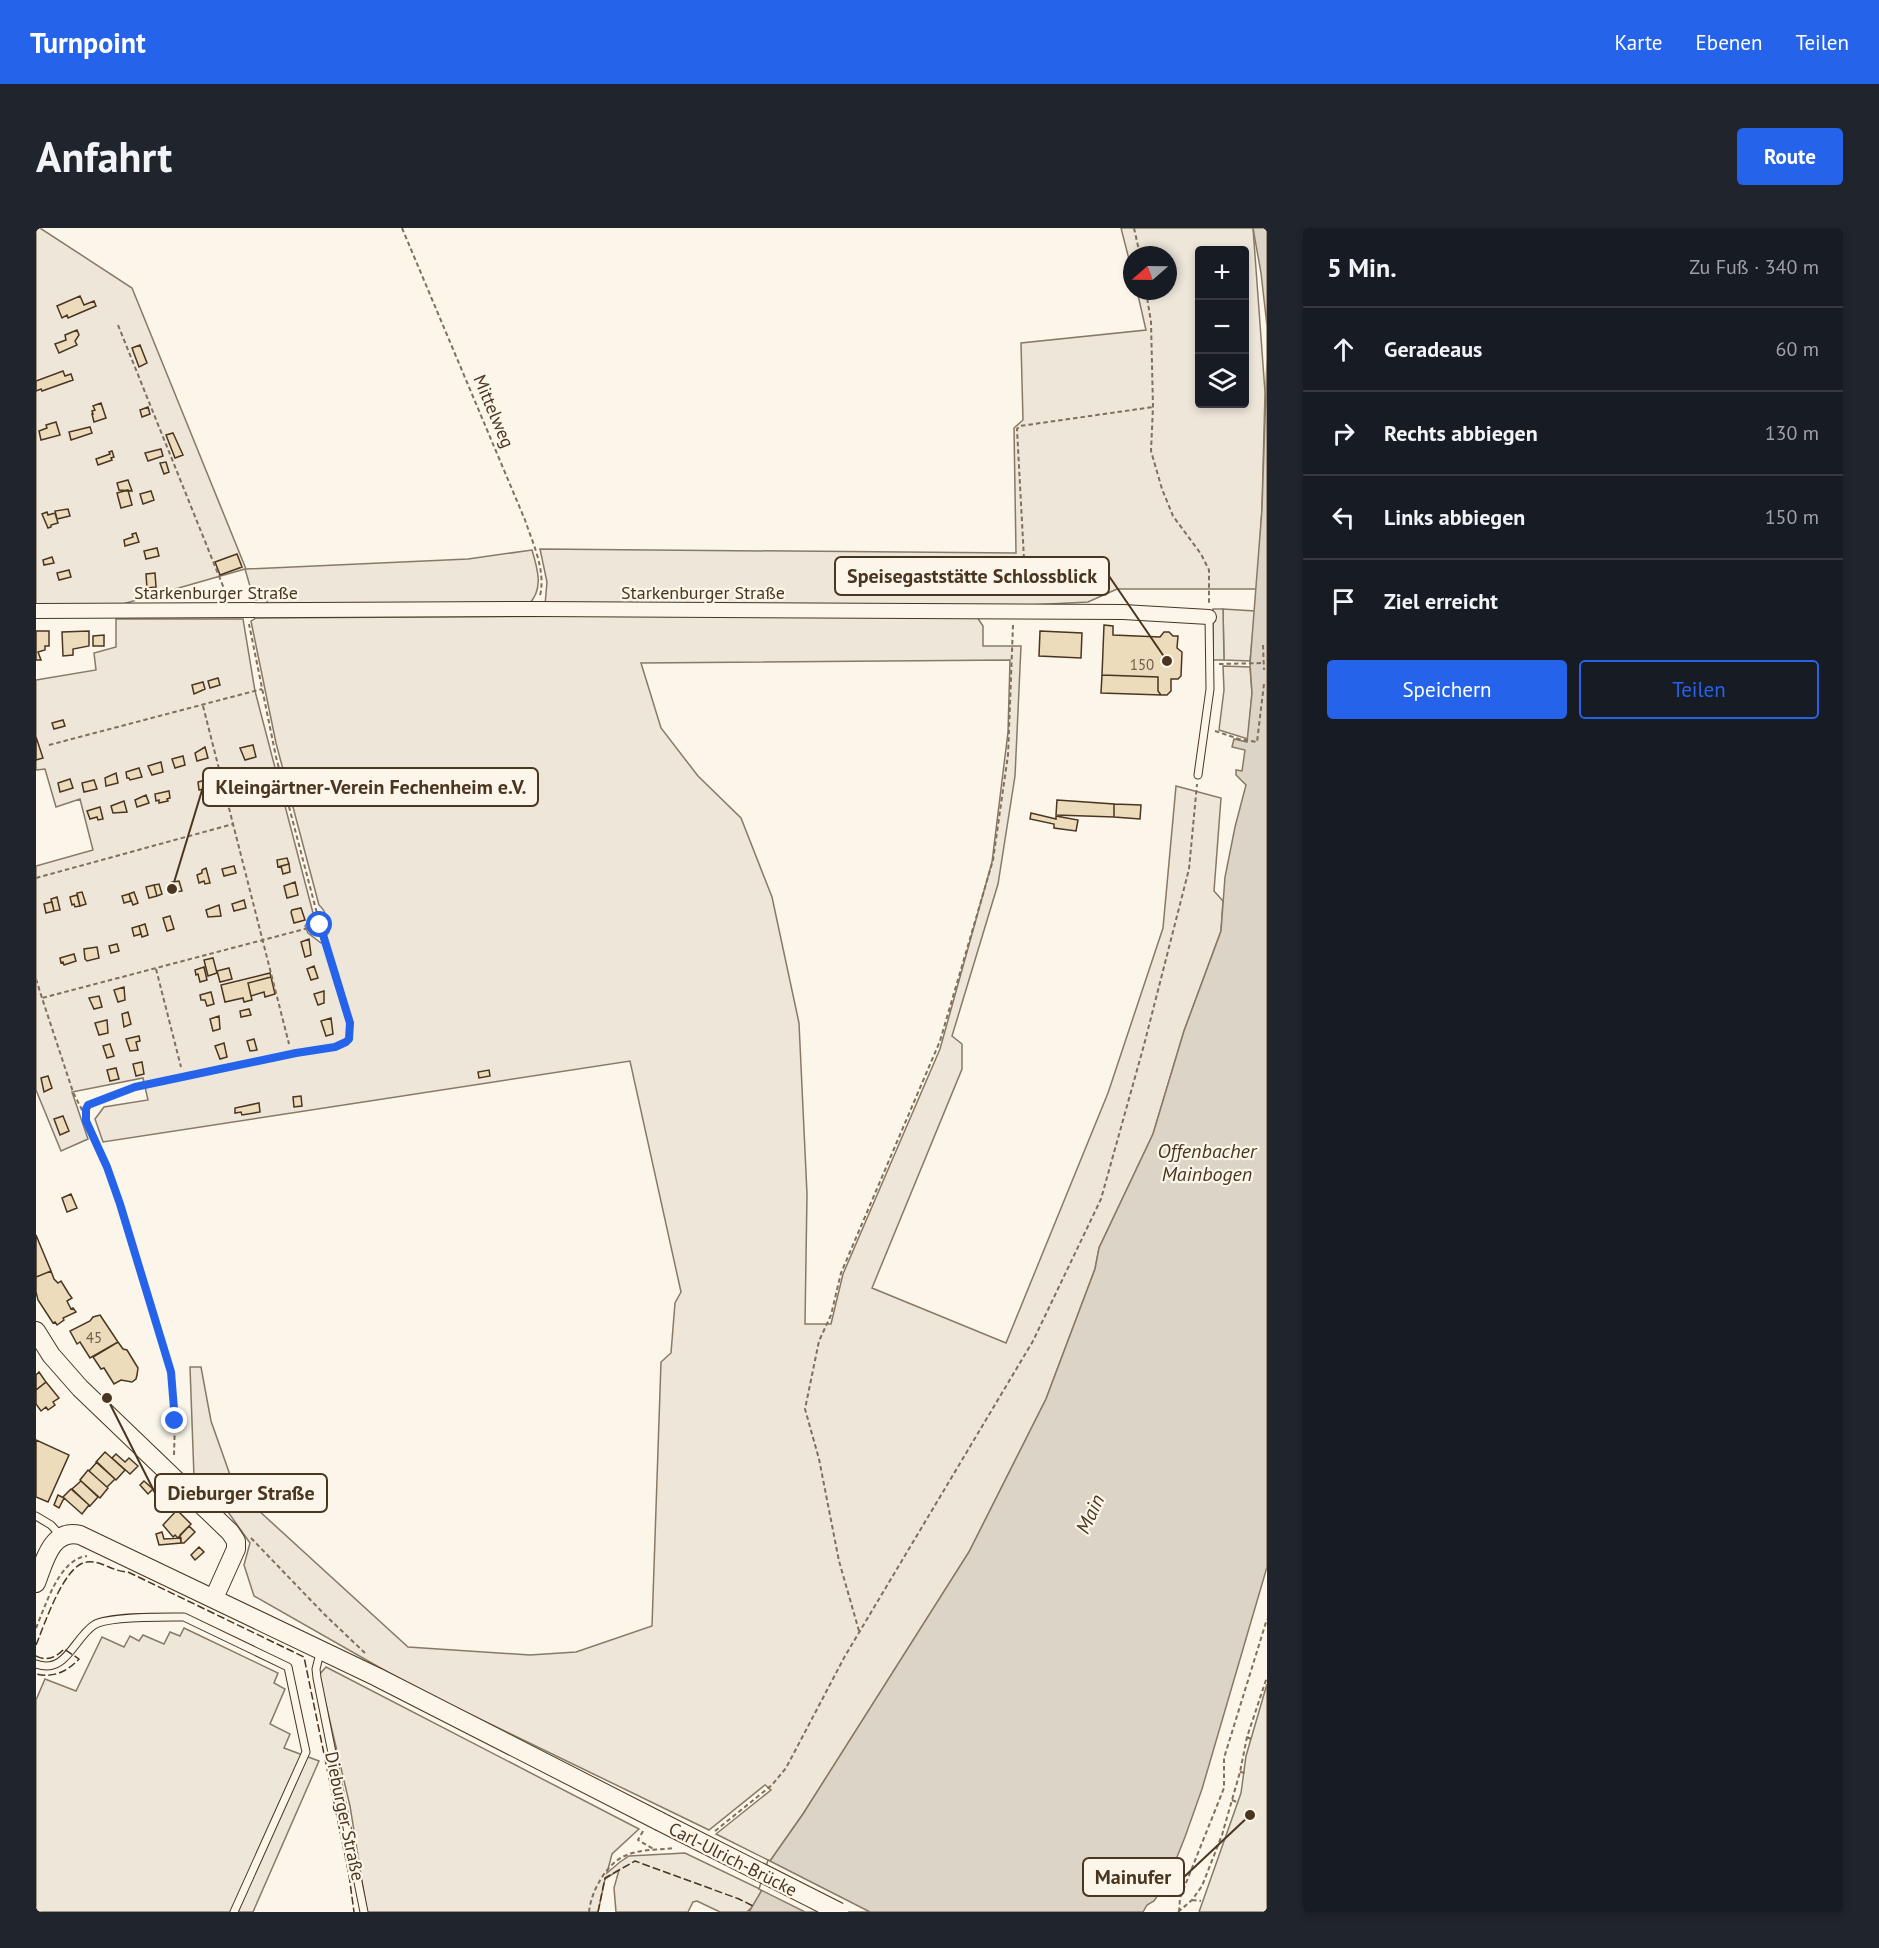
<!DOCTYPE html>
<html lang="de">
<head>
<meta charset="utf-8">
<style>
	body { margin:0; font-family:"PT Sans",sans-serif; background:#20242c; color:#f1f3f6 }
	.controls { position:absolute; right:18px; top:18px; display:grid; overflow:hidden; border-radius:6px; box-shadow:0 3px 9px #0003 }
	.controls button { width:54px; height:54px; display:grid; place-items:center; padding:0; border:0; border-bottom:2px solid #363941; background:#171b24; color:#f1f3f6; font:30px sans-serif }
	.compass { position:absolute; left:1087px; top:18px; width:54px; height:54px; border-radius:50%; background:#171b24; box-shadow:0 3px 9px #0003; rotate:250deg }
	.stop { position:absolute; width:18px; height:18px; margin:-14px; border:4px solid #2563eb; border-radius:50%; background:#fff }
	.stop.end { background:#2563eb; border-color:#fff; box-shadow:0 2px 6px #0008 }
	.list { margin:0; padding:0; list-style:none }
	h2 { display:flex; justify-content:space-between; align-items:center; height:78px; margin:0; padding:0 24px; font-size:26px }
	h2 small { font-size:20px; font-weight:400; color:#9ea1a6 }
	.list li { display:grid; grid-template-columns:39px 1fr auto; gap:18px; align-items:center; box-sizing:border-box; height:84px; padding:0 24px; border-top:2px solid #363941 }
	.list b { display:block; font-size:22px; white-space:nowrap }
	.list em { font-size:20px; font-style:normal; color:#9ea1a6 }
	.actions { display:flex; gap:12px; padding:18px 24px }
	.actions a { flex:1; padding:14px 0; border:2px solid #2563eb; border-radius:6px; text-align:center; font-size:21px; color:#2563eb }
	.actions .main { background:#2563eb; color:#fff }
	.icon { flex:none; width:33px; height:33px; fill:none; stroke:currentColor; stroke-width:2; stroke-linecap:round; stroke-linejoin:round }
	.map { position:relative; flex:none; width:1231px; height:1684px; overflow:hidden; border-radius:6px }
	header { display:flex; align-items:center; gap:36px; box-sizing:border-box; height:84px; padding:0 30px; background:#2563eb; color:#fff }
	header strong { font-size:28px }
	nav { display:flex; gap:33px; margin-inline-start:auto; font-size:21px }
	.intro { display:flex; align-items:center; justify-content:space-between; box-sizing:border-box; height:144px; padding:0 36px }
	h1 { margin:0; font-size:42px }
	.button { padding:15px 27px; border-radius:6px; background:#2563eb; color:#fff; font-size:21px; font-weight:700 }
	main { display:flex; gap:36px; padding:0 36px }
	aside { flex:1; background:#171b24; border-radius:6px; box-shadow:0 3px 9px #0003 }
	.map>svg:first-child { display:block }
</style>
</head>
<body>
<header>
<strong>Turnpoint</strong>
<nav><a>Karte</a><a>Ebenen</a><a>Teilen</a></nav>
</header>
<div class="intro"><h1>Anfahrt</h1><a class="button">Route</a></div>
<main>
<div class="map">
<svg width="1231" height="1684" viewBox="0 0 1231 1684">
	<rect width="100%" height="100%" fill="#fbf6e9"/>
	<path fill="#ede6d9" stroke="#887966" stroke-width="1.5" fill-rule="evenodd" d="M0,0h4l92,60 114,281 222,-10 64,-9c6,20 12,40 -4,55h-261v-7l-13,2 -9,-31 -129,37h-80z
		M1085,0h132l12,164 -3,117 -5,80h-140l-29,13 -58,3h-485l2,-23 -7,-33 476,4 -2,-125 9,-8 -2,-77 125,-13 -9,-39h31v-36h-36v16zM1164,22h44v154h-44z
		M1187,381l32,2 -5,50 -26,-1z
		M939,386l8,12v20h38l-6,130 -17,108 -46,152 10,8v25l-90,219 134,55 102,-250 55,-165 13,-142 45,12 -7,93 9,10 -2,30 -37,100 -31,103 -54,114 -4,21 -49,130 -77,153 -166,262 -33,47 -54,-27 55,-44 -6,-5 -56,45 -297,-144 -158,-90 -10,-31 6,-22 -24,-34 -32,-32 -4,-110h11l10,54 24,68 173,158 122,8 46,-3 76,-26 9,-264 10,-9 4,-50 6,-11 -51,-231 -527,81 -8,-23 9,-12 44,-7 -5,-22 -71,14 16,47 -27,12 -25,-61v-224l57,-16 -13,-51 -24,8 -11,-38 -9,1v-90l60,-10 -2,-17 22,-6v-28h127l12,72 58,222 -8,13 3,7 13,10 8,-11c-1,-10 -2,-20 -10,-27l-43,-162 -25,-122 5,-3zM974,432l-2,72 -16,130 -52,187 -97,225 -12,50h-26l2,-130 -8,-171 -27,-126 -31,-79 -43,-42 -37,-48 -20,-65z
		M1187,438l27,1 2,26 -4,46 -29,-9 5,-40z
		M290,1439l313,162 -27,25 -5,19 13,-11 9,-6 56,-3 77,37 -9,16 -6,6h-27l-23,-11 -4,1 -5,10h-72l-2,-24 5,-18 -14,9 -7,33h-231l-17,-106 -31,-131z"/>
	<path fill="#ede7d9" stroke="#887966" stroke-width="1.5" d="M1177,381h10l1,51h-11z
		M148,1400l94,45 -4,10 11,6 -15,35 20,10 -6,14 35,13 -66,151h-217v-212l9,-21 31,12 26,-54 22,10 6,-11 9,5 4,-6 21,9 6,-12 10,4z
		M1231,1456v228h-68l42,-119 5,-37z"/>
	<path fill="#dcd4c6" stroke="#887966" stroke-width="1.5" d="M1217,0h14v1339l-65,222 -17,48 -18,45 -13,19 -7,4 -4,7h-394l13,-22 8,-29 33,-47 166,-262 77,-153 49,-130 4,-21 54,-114 31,-103 37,-100 4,-54 10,-50 11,-42 -10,-10v-5l6,1 3,-21 -13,-3 2,-8 13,3 5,-49 -2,-29 12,-155 5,-150v-33l-6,-53z"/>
	<path fill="#fbf6e9" stroke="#887966" stroke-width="1.5" d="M732,1632l102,52h-65l-46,-23z"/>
	<path fill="#ecdcbc" stroke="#4a3520" stroke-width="1.5" d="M44,68l4,9 10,-4 2,5 -28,12 -1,-3 -5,3 -5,-12z
		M41,102l2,5 -4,6 2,4 -18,8 -4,-9 11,-4 -1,-5z
		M104,117l7,18 -8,4 -7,-19z
		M27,143l2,5 6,-2 2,6 -31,11 -1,-2 -5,2v-10z
		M65,175l5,15 -12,4 -2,-8h1l-1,-3 3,-1 -2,-4z
		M112,179l2,7 -8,3 -2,-7z
		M20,194l4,13 -19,5 -2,-9 8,-3 -1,-3z
		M54,199l2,6 -21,7 -2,-8z
		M137,205l10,22 -8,3 -9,-23z
		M125,221l2,7 -15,5 -3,-8z
		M76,223l2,6 -3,1 1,2 -14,5 -2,-6 14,-5 -1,-2z
		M130,234l3,10 -5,2 -4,-11z
		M92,252l4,11 -13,-1 -2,-7z
		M92,262l4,15 -11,3 -4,-15z
		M115,263l3,9 -11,4 -3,-10z
		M32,281l2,7 -13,3 -2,-8z
		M11,284l1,3 7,-2 3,10 -7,2v2l-3,1 -6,-14z
		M100,305l3,9 -14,4 -1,-6 9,-3 -1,-3z
		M121,320l2,8 -13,3 -2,-8z
		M201,326l5,13 -22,8 -5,-13z
		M16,329l2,6 -10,2 -1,-5z
		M33,342l2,7 -12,3 -2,-7z
		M119,345l1,14 -9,1 -1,-14z
		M1068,397l9,1v9l47,2 4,-5h5l4,4h5l-1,12 5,4 -1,24 -3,3h-7v12l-4,4h-6l-3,-4v-14l-56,-2z
		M0,403h13v15h-4v4l-7,2 3,8h-5z
		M53,403v15l-16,3v6l-10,1 -1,-24z
		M1004,403l42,2 -1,25 -42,-2z
		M68,407v11h-11v-10z
		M1066,447l56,2v14l3,4 -60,-2z
		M182,450l2,7 -10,3 -2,-7z
		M167,454l2,7 -11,5 -2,-9z
		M27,492l2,6 -11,3 -2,-6z
		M0,509l7,21 -7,2z
		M217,517l3,12 -11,3 -5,-12z
		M169,519l3,11 -11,3 -2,-8z
		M147,528l2,9 -10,3 -3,-9z
		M125,534l2,10 -11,3 -4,-9z
		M103,540l3,9 -12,3 -1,-2h-2l-1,-6z
		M222,540l1,12 -7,2 -4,-11z
		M80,545l2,10 -12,3 -1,-8z
		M177,550l2,10 -16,2 -1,-8z
		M34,551l3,9 -13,4 -2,-9z
		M58,552l3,9 -13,3 -2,-9z
		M133,563l1,7 -3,1 1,2 -9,2v-3l-3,1 -1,-7z
		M110,567l3,8 -12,4 -2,-7z
		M1021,572l57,4v13l-58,-2z
		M88,573l3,11 -14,1 -2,-7z
		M1078,576l27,1 -1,14 -26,-2z
		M64,579l3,12 -5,1 -1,-3 -7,2 -3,-8z
		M995,585l25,6v-3l22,4 -2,11 -22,-3v-4l-24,-5z
		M251,630l2,6 -11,3 -1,-7z
		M253,636l1,8 -7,2 -2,-8z
		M198,638l2,7 -12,3 -2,-7z
		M170,640l4,15 -5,1 -1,-3 -5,2 -2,-8 5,-2v-3z
		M143,653l3,10 -6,1 -4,-10z
		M259,654l3,13 -11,3 -3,-12z
		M123,656l3,10 -5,2 -3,-11z
		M118,657l3,11 -8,2 -3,-11z
		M46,664l4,12 -6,2 -3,-13z
		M98,664l4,11 -5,2 -4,-11z
		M93,666l2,7 -7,2 -2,-7z
		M41,667l3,11 -5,1 -1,-3 -2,1 -2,-8z
		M21,669l3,13 -6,1 -3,-12z
		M208,672l2,8 -12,3 -2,-7z
		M16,674l2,9 -8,2 -2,-9z
		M183,677l2,11 -13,1 -2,-7z
		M265,680l4,12 -11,3 -3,-11 1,-2z
		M134,688l4,13 -7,2 -4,-13z
		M109,696l3,11 -6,2 -3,-11z
		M103,698l2,8 -7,2 -2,-8z
		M273,711l2,16 -6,2 -4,-15z
		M81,716l2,7 -8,2 -2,-7z
		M61,719l2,11 -12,3 -2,-2 -1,-10z
		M38,726l2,7 -12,4 -1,-3 -2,1 -1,-5z
		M177,730l4,15 -9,3 -4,-16z
		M278,738l4,12 -7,2 -4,-11z
		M168,739l3,13 -7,2 -2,-8 -2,1 -1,-5z
		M193,740l3,11 -12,3 -3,-11z
		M234,745l1,4 -23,6 4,17 -8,2 -1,-4 -18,4 -4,-17z
		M235,749l4,17 -10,3 -1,-5 -13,4 -3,-13z
		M88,759l1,13 -7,2 -4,-12z
		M288,763v12l-6,2 -4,-11z
		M175,764l3,12 -7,2 -2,-6h-4l-1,-5z
		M63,768l3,11 -8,2 -5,-11z
		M213,781l2,6 -10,2 -1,-6z
		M92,784l3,12 -7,3 -2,-13z
		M183,788l1,13 -7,2 -3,-12z
		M295,790l2,16 -7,2 -5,-15z
		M71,792l1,13 -9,2 -4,-12z
		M103,808l1,5 -4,1 2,8 -8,1 -4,-12z
		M218,811l3,11 -7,1 -3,-10z
		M188,815l3,14 -7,2 -5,-13z
		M74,816l4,12 -7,2 -4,-12z
		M106,834l2,12 -8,2 -3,-12z
		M80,840l3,11 -9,2 -3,-11z
		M453,842l1,6 -11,2 -1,-6z
		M12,848l4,12 -8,4 -3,-14z
		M265,868l1,10 -8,1 -1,-10z
		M223,875l1,9 -18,3 -1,-3 -6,1v-5z
		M27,888l6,15 -9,4 -6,-16z
		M35,966l6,14 -10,4 -5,-14z
		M0,1007l15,36 -15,6z
		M15,1043l3,8 4,4 3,-2 8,13 3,4 -5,3 4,8 2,-1 3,4 -13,6 1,2 -7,5 -2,-3 -2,1 -15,-23 -2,-8v-15z
		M64,1087l18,27 -28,16 -10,-16 -3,2 -7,-13 20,-10 3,-4z
		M82,1114l5,7 4,1 11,18 -1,7 -1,4 -4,3 -11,-2 -7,4 -10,-16 -3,1 -8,-12z
		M3,1144l7,10 -10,8v-15z
		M10,1154l13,16 -6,4 2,3 -7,5 -2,-3 -5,4 -5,-7v-14z
		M0,1212l33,15 -21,47 -12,-5z
		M69,1224l20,18 -9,10 -20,-18z
		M80,1226l9,8 4,-4 9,8 -8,8 -18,-16z
		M61,1234l18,17 -8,8 -18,-16z
		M52,1242l20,18 -8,10 -20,-18z
		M45,1253l17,16 -8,9 -18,-17z
		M108,1253l9,8 -5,5 -8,-9z
		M35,1261l18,16 -7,9 -19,-17z
		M22,1267l6,3 -5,10 -5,-3z
		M141,1282l14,14 -13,14 -3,-3 -2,2 -10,-12z
		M153,1298l6,6 -11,11h-3l-1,-8z
		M126,1304l2,7 17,-1v5l-22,2 -3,-11z
		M163,1319l5,5 -9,8 -4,-5z"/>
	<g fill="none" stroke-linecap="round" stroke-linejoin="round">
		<defs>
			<path id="lane" d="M1162,547l12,-86 -1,-72
				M0,1288l15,9 10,11
				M284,1425l-4,16 1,9 47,234
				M0,1436c30,11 38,-26 58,-39 13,-9 72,-8 90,-8l104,50 18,85 -72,160"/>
			<path id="street" d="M0,383l501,-2 586,3 86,5"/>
			<path id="secondary" d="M0,1103l15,24 29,33 150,144 6,9v8l-22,49
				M0,1355c8,-20 15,-55 44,-48l297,142 282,144"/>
		</defs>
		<use href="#lane" stroke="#4a3520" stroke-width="9"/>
		<use href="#street" stroke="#4a3520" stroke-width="16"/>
		<use href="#secondary" stroke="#4a3520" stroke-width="20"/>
		<path stroke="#7f6f5c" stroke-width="2" stroke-dasharray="4.5 3" stroke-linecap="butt" d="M366,0l123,292c8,24 21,50 15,76
			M1098,0l6,27
			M1110,63l5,31 2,85 -2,44 11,38 11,27 28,38 8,16v35
			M82,97l109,271
			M990,368l-9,-167 3,-3 133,-19
			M1227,417l1,25
			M1183,436l45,-1
			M167,478l86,338
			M1179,503l24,8 18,3 7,-58
			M13,517l213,-56
			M0,650l197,-54
			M120,741l25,98
			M0,751l6,19
			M49,888l4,-11 46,-18 161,-34 39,-6 11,-4 3,-4 1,-16 -30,-97
			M138,1227l1,-34 -4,-49 -51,-167 -13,-38 -16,-32 -6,-19 -12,-24 -31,-94 278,-73 -44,-168 -27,-133
			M215,1310l73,76 41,39
			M0,1400c10,-23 23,-69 51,-72
			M823,1403l-20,-70 -20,-102 -14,-50 14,-68 12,-26 10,-42 99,-232 53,-181 15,-105 5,-130
			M1211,1509l6,3
			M1204,1544l6,1
			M1196,1572l7,3
			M607,1603l-5,9 17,10
			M679,1603l57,-46 14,-17 59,-112 188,-315 68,-142 43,-154 45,-176 8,-85
			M1156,1672l9,1
			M553,1684c2,-21 18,-50 38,-57 14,-6 32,-5 47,-7
			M1142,1684l14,-12 10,-14 20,-51 18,-63 7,-35 20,-60
			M1143,1684l1,-14 44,-110v-30l43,-139"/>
		<use href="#lane" stroke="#fbf6e9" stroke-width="7"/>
		<use href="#street" stroke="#fbf6e9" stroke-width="14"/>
		<use href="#secondary" stroke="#fbf6e9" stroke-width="18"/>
		<defs>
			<path id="secondary-bridge" d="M623,1593l180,91"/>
		</defs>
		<use href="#secondary-bridge" stroke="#4a3520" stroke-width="20" stroke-linecap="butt"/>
		<use href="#secondary-bridge" stroke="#fbf6e9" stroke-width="18"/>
		<path stroke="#4a3520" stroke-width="1.5" stroke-dasharray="8 3" stroke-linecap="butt" d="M0,1417c8,-19 28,-81 51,-83 14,-2 26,10 41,10l176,85 45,218 5,37
			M0,1428c10,6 21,1 28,-7l15,10c-12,13 -26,19 -43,15
			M562,1684l7,-34 30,-17 104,38 14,7"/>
	</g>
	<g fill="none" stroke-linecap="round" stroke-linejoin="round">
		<path stroke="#2563eb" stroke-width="8" d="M139,1193l-4,-49 -51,-168 -13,-37 -21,-46v-12l2,-4 47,-18 161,-34 39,-6 11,-5 3,-3 1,-16 -30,-98"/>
	</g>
	<g text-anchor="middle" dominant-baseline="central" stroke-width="4.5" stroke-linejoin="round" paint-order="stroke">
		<g font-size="15" fill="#725f47">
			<text x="1106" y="436">150</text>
			<text x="58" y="1109">45</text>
		</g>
		<g font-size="18" fill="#4a3520" stroke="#fbf6e9">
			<text transform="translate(458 183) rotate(67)">Mittelweg</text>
			<text x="180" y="364">Starkenburger Straße</text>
			<text x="667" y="364">Starkenburger Straße</text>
			<text transform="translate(309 1588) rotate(78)">Dieburger Straße</text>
			<text transform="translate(697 1631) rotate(27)">Carl-Ulrich-Brücke</text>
		</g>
		<g font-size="20" font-style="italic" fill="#4a3520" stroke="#fbf6e9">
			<text x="1171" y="923">Offenbacher<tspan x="1171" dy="23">Mainbogen</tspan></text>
			<text transform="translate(1054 1286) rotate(-65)">Main</text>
		</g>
	</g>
	<path fill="none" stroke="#4a3520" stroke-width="2" d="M1131 433L1073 348M136 661L167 559M71 1170L119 1265M1214 1587L1148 1649"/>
	<g fill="#4a3520" stroke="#fbf6e9" stroke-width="2">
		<circle cx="1131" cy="433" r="6"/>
		<circle cx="136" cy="661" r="6"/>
		<circle cx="71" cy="1170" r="6"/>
		<circle cx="1214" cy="1587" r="6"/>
	</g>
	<g fill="#fbf6e9" stroke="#4a3520" stroke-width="2">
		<rect x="799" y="329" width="274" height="38" rx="6"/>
		<rect x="167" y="540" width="335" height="38" rx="6"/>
		<rect x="119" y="1246" width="172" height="38" rx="6"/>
		<rect x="1047" y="1630" width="101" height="38" rx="6"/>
	</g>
	<g font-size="20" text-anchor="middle" font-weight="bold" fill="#4a3520">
		<text x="936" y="355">Speisegaststätte Schlossblick</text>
		<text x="335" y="566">Kleingärtner-Verein Fechenheim e.V.</text>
		<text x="205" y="1272">Dieburger Straße</text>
		<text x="1097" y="1656">Mainufer</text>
	</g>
</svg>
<div class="controls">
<button>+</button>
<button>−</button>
<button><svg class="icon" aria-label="layers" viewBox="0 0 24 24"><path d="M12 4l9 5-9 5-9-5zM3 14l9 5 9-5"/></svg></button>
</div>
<svg class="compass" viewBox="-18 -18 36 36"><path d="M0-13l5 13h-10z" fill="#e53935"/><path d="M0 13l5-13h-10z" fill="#9ea1a6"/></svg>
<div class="stop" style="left:284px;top:697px"></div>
<div class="stop end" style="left:139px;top:1193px"></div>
</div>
<aside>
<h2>5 Min.<small>Zu Fuß · 340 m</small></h2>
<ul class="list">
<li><svg class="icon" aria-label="ahead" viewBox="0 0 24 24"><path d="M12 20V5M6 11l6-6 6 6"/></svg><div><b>Geradeaus</b></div><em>60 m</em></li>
<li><svg class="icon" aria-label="right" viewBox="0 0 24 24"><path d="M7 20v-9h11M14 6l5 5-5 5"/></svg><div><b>Rechts abbiegen</b></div><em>130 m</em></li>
<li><svg class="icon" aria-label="left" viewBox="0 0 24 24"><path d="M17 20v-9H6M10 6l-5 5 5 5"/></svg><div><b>Links abbiegen</b></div><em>150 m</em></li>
<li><svg class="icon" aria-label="arrive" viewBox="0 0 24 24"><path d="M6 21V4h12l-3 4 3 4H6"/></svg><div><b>Ziel erreicht</b></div></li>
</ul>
<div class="actions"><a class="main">Speichern</a><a>Teilen</a></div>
</aside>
</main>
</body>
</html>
